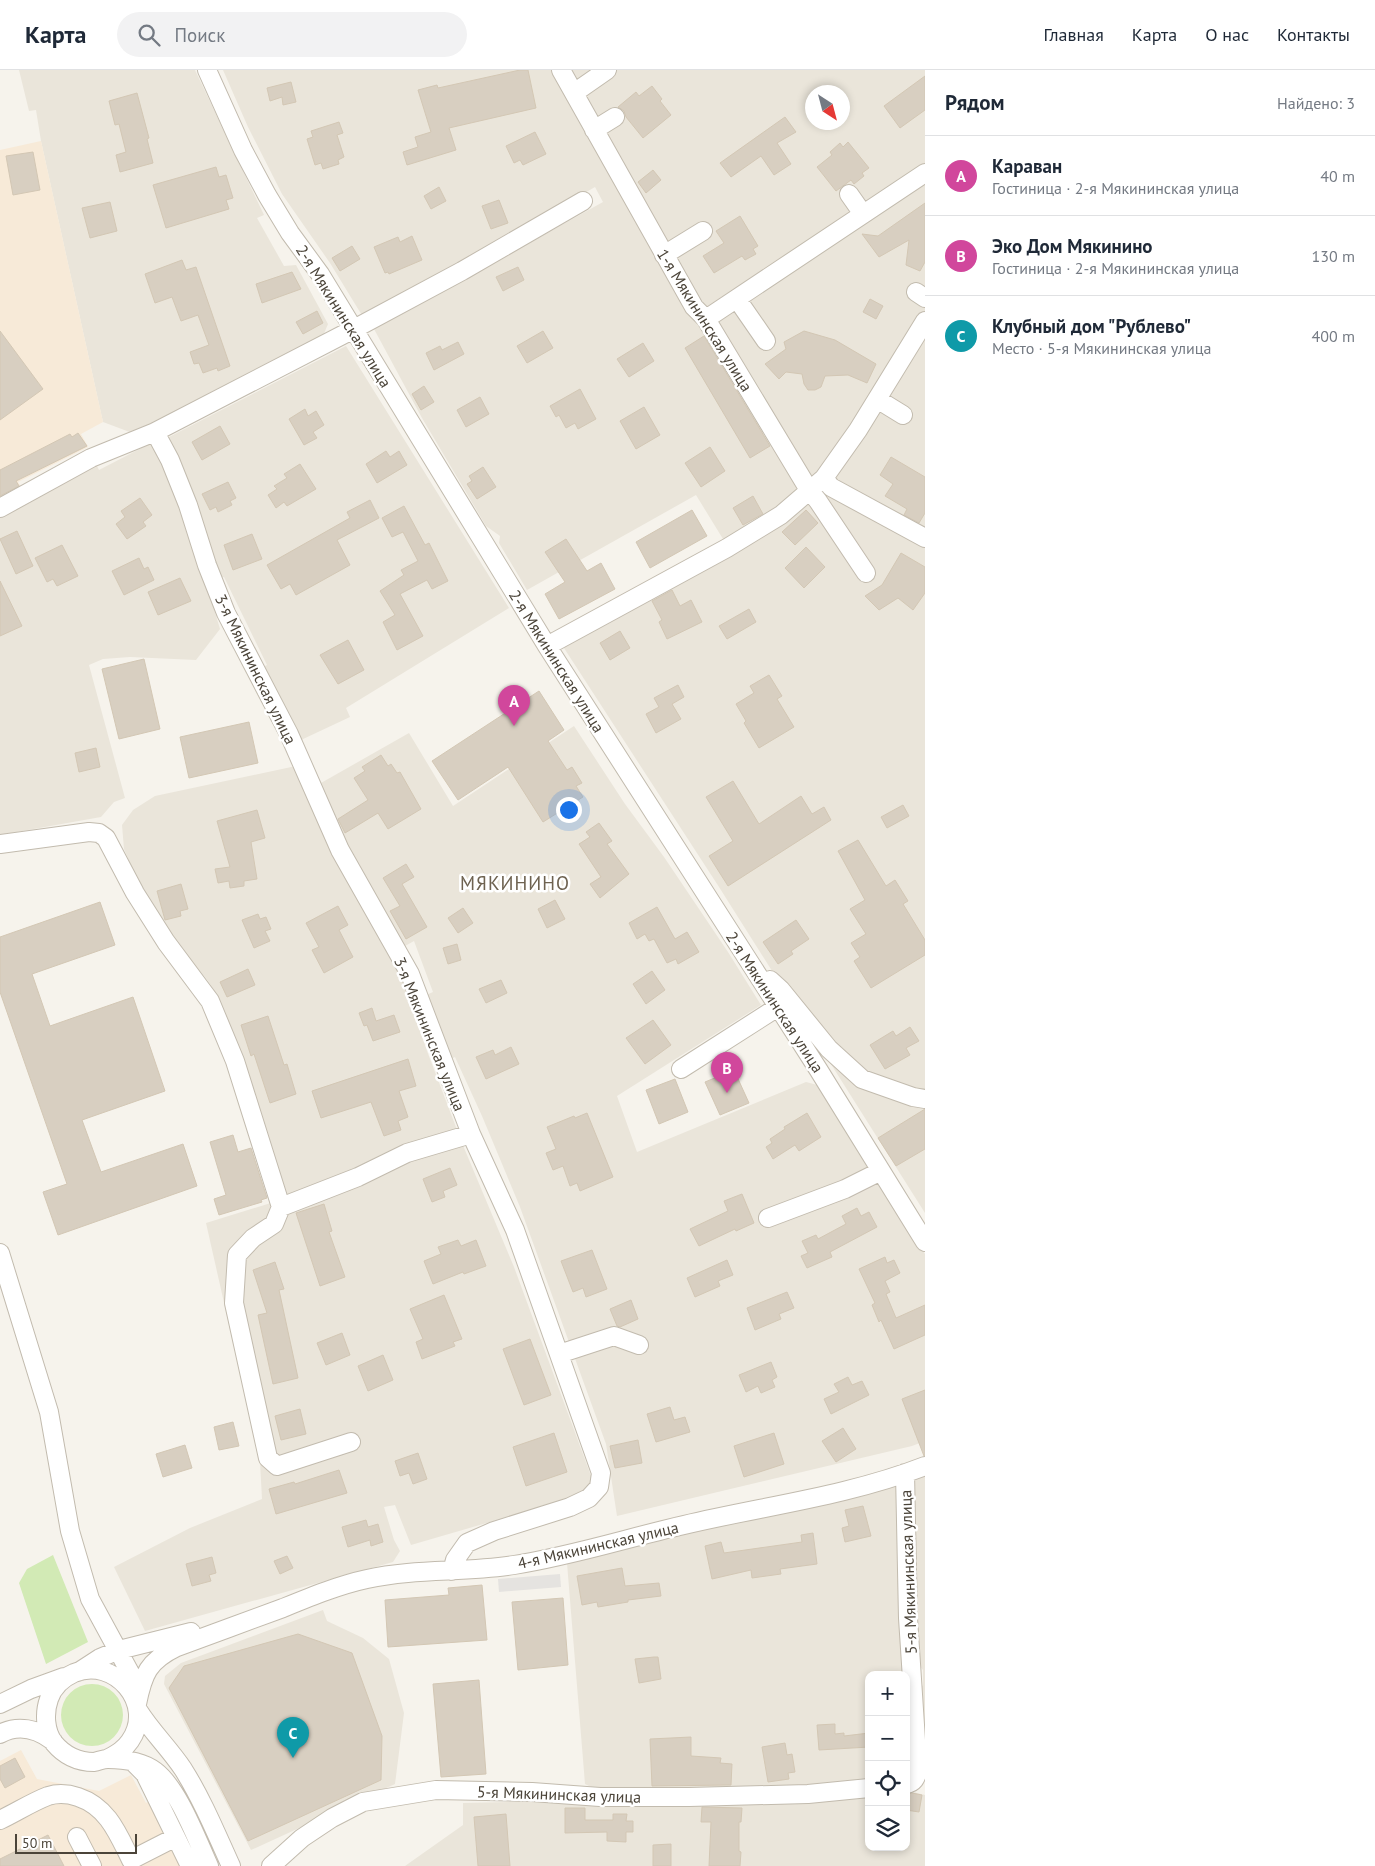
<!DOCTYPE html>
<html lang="ru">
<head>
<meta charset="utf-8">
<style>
	body { margin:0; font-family:"PT Sans",sans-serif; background:#f2f2f3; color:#1f2937 }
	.controls { position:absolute; right:15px; bottom:15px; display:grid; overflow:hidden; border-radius:10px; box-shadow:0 2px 8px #0003 }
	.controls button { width:45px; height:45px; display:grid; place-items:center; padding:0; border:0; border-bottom:1px solid #e0e1e3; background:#fff; color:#1f2937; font:25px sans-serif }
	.compass { position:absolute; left:805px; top:15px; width:45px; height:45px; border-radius:50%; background:#fff; box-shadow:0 2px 8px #0003; rotate:144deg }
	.scale { position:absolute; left:15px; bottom:12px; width:122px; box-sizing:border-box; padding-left:5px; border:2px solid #4b4439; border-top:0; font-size:14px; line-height:18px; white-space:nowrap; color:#4b4439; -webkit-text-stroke:4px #fff; paint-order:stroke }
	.you { position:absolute; left:568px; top:739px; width:18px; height:18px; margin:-12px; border:4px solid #fff; border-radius:50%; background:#1a73e8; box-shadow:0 0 0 8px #1a73e833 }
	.badge { display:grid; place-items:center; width:32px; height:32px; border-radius:50%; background:#fc3f1d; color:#fff; font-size:16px; font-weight:700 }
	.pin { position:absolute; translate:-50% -41px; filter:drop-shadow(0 1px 2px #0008) }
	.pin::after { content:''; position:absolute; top:26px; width:18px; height:15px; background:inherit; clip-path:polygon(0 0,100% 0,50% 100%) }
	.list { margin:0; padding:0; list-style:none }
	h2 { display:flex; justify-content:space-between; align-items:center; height:65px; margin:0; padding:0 20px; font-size:21px }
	h2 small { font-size:16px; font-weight:400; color:#747a83 }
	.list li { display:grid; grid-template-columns:32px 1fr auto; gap:15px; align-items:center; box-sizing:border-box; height:80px; padding:0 20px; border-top:1px solid #e0e1e3 }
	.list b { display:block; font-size:19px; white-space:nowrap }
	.list p { margin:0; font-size:16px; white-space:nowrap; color:#747a83 }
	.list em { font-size:16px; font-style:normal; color:#747a83 }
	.icon { flex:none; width:28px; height:28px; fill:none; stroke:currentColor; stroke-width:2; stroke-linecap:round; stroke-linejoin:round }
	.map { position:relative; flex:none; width:925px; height:1796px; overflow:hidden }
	header { display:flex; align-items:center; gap:30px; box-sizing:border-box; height:70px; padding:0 25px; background:#fff; border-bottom:1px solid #e0e1e3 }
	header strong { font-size:24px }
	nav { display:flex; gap:28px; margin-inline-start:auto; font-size:18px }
	.search { width:350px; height:45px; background:#f2f2f3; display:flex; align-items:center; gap:12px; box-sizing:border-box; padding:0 18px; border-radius:28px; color:#747a83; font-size:19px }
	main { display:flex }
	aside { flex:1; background:#fff }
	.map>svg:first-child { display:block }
</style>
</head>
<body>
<header>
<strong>Карта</strong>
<div class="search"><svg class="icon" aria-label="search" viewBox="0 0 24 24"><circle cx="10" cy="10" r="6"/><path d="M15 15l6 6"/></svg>Поиск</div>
<nav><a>Главная</a><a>Карта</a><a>О нас</a><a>Контакты</a></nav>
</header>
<main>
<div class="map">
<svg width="925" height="1796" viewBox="0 0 925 1796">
	<rect width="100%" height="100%" fill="#f6f3ec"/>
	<path fill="#eae5da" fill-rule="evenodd" d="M19,0h176l69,145 -7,3 27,48 12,-1 32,59 -5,12 -188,98 -32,-12 -62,-281 -5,-31 -7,1z
		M223,0h702v1143l-206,-326 -157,-242 214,-137 -53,31 -27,-44 -169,95 -28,-47 1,-7 -14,-10 -64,-108 -48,-89 229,-127 -8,-15 -142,82 -90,48 -33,-54 -48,-69 -34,-67zM812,22h30v30h-30z
		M346,276l163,262 -163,100 4,9 -49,23 -38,-73 4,-2 -43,-88 -6,2 -12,-33 -7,-36 -30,-73z
		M153,372l32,71 35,116 -24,31 -66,-3 -27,2 -14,6 36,133 -11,4 -13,15 -101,18v-318l96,-53 3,6z
		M574,656l51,78 39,53 64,95 33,53 -144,91 20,56 169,-70 15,4 104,168v187l-13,5 -295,70 -11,-72 -86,-237 -38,-91 -27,-59 -5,2 -24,-64 7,-3 -19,-51 -9,5 -32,-52 -32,-60 -20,-51 88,-50 44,73z
		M296,696l104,207 27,78 35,92 52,124 80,217 -25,15 -158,46 -16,-40 -11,2 10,33 6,11 -7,11 -248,69 -31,-64 76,-39 72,-29 -2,-37 -54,-239 68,-21 -43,-142 -26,-57 13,-6 -10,-16 -49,-61 -14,-22 -21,-49 -2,-24 11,-15 22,-14z
		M925,1406v258l-7,-43 5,-6v-15l-5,-6 -4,-184z
		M897,1416l3,5 4,151 9,125 -3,6 -4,2v-100h-37v108l-66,5 -140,3 -68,-2 -10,-5 -18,-221 126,-32 170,-35z
		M323,1540l4,11 36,17 26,21 15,54 -9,71 -144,66 -87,-166 1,-8 16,-13z
		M906,1722h7l12,3v71h-520l58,-41v-22l406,-8v52h37z"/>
	<path fill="#f7ead8" d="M41,71l62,281 -22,12 7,13 -70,35 4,7 -22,12v-351z
		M21,1680l16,29 62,12 32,-16 15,28 17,-9 35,72h-198v-105z"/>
	<path fill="#d2eab5" d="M53,1485l35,87 -42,22 -27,-81 8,-14z
		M61 1645a31 31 0 1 1 62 0a31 31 0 1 1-62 0Z"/>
	<path fill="#e5e3e0" d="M560,1504l1,13 -62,5 -1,-13z"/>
	<path fill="#d8cfc1" stroke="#d3c7b4" d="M520,0h8l8,38 -87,20 7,22 -49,15 -4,-13 15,-5 -3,-10 16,-5 -13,-42 19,-5 1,3z
		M925,6v34l-25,18 -16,-22z
		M291,12l5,20 -13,3 -1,-8 -12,4 -3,-13z
		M652,16l10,13 -2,2 11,14 -28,23 -17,-21 -2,-6 -6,-4 18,-15 3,4z
		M137,23l12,45 -2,1 6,24 -33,9 -4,-17 10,-3 -7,-28 -4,1 -6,-24z
		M785,47l11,15 -19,11 14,21 -17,11 -13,-19 -30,21 -11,-14z
		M339,52l4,11 -6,2 7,22 -6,3 1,4 -16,5 -2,-6 -6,2 -8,-26 6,-2 -2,-6z
		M535,62l11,22 -23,11 -3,-5 -6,3 -8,-17z
		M848,72l21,26 -7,5 2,3 -10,8 -3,-4 -15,11 -19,-24 15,-12 -2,-3 10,-9 3,4z
		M33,82l7,38 -27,5 -7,-39z
		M216,97l3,10 7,-2 7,23 -7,2 3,9 -63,19 -13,-43z
		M653,100l8,10 -15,13 -8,-11z
		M439,117l7,14 -15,8 -7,-13z
		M499,130l9,23 -17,6 -9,-23z
		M110,132l7,29 -27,7 -8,-30z
		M925,133v59l-5,9 -14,-6 3,-25 -30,17 -17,-23 16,2z
		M740,146l18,30 -5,3 3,5 -11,6 -3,-4 -28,17 -11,-17 21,-13 -8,-12z
		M412,166l10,24 -33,14 -1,-2 -3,1 -11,-26 24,-10 2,5z
		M352,176l8,13 -20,12 -8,-13z
		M182,190l4,10 10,-3 34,99 -12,5 -1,-3 -14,5 -4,-10 -5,1 -4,-12 19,-7 -11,-30 -17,6 -9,-24 -17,6 -10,-29z
		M518,197l6,13 -21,11 -7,-14z
		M292,202l9,17 -39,14 -6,-19z
		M870,229l13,7 -7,13 -13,-7z
		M317,241l6,12 -20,11 -7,-12z
		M0,261l43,58 -43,31z
		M543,261l10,17 -26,15 -10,-17z
		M804,261l31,9 41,24 -9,19 -19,-8 -23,1 -4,11 -6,3h-7l-4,-6 -2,-10 -16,-2 -7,7 -14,-15 21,-15 -2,-7z
		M704,266l66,110 -20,12 -65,-110z
		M458,272l6,12 -30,16 -8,-17 14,-7 2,4z
		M643,273l11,18 -25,16 -12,-18z
		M424,316l10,16 -13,8 -9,-16z
		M580,319l16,30 -18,10 -3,-6 -9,5 -7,-13 -3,2 -6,-11z
		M480,327l9,17 -23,13 -9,-17z
		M644,337l16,28 -24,14 -16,-28z
		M305,339l3,7 8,-5 8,14 -11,7 4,6 -13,7 -15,-26z
		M220,356l10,18 -28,16 -10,-18z
		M78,363l9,13 -71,35 3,5 -19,10v-26l70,-36 2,3z
		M710,377l15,24 -24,16 -16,-24z
		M386,381l4,6 9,-6 8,14 -30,18 -11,-19z
		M891,387l34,20v36l-6,10 -15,-8 3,-6 -22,-13 8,-12 -13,-9z
		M300,394l16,25 -29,17 -3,-4 -8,6 -8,-13 9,-6 -3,-3 13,-8 -3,-4z
		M483,397l13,20 -19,12 -10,-15 5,-3 -3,-5z
		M228,412l8,16 -6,3 2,4 -14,7 -2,-5 -6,3 -8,-16z
		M753,426l10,18 -20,11 -10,-17z
		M140,428l12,17 -9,7 3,4 -19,13 -11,-15 9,-7 -4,-6z
		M370,430l9,18 -42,22 13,25 -54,30 -6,-11 -9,5 -14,-24 83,-47 -3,-6z
		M404,436l21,39 4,-2 19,38 -16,8 -5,-9 -27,14 23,42 -26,14 -14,-28 12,-7 -15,-24 24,-16 -3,-5 17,-9 -15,-29 -11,5 -10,-19z
		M692,440l15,26 -57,32 -14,-26z
		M806,440l12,13 -23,22 -13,-13z
		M17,461l16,35 -17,8 -16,-35z
		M252,464l10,25 -29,11 -9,-25z
		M566,469l21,32 14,-8 14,26 -56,30 -14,-25 20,-12 -20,-30z
		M62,475l16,31 -21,10 -4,-7 -6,3 -12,-24z
		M806,477l19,20 -21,21 -19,-20z
		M901,483l24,14v26l-12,17 -15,-12 -19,12 -14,-14 17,-11z
		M139,488l5,11 4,-2 6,13 -30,15 -12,-24z
		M180,508l11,23 -33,14 -10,-23z
		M0,511l22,45 -22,10z
		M672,520l8,16 11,-6 11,22 -35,17 -8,-17 3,-2 -10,-19z
		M749,539l7,13 -29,17 -8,-13z
		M620,561l10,17 -20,12 -10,-17z
		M348,570l16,30 -26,14 -18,-29z
		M144,589l16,70 -41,10 -17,-70z
		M769,605l13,21 -5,3 17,28 -35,21 -15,-25 2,-2 -10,-17 18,-11 -4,-7z
		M678,615l6,12 -12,7 9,15 -25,14 -10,-19 13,-7 -5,-9z
		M539,621l25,39 -16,11 19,29 5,-3 10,16 -6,3 7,11 -40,25 -35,-55 -50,33 -26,-39z
		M249,652l9,41 -69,15 -9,-41z
		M96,678l4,19 -21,5 -4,-19z
		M381,685l7,11 3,-2 6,9 3,-1 21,37 -33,20 -10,-16 -33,20 -7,-14 30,-19 -14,-22 11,-7 -3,-4z
		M733,711l26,43 42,-28 11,18 12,-7 7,13 -103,66 -19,-30 24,-15 -27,-44z
		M903,735l6,11 -22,12 -6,-11z
		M257,740l8,28 -14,4 6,37 -13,2v5l-14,2 -1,-7 -11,2 -3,-14 15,-2 -13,-46z
		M599,753l13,18 -5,3 22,30 -29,24 -10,-14 11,-7 -22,-33 11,-7 -4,-5z
		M858,770l28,46 9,-6 13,21 -5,3 22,36v15l-54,33 -17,-27 6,-4 -9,-14 15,-9 -16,-25 15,-9 -27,-49z
		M406,794l8,13 -12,7 25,43 -21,12 -16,-28 10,-5 -17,-28z
		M181,814l7,25 -8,2 1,5 -16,4 -8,-29z
		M555,830l10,19 -18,9 -9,-19z
		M100,832l15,43 -83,29 18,52 83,-29 32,94 -83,29 19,52 82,-28 14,42 -139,49 -15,-43 24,-8 -67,-192v-55z
		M338,836l10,19 -9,5 14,27 -29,16 -12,-23 7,-3 -13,-24z
		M657,837l18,32 12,-7 12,20 -21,12 -2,-5 -9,4 -13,-24 -5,2 -4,-7 -8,5 -8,-16z
		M463,838l10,15 -15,10 -10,-15z
		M258,844l2,5 6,-2 5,12 -6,2 5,10 -16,7 -12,-28z
		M796,850l13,19 -18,12 2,3 -15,10 -15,-22z
		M457,874l4,16 -13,4 -5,-16z
		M248,899l7,16 -28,12 -7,-15z
		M652,901l13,19 -19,14 -13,-20z
		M501,910l6,13 -21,10 -7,-14z
		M372,938l4,13 18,-6 6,17 -27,9 -6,-16 -3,1 -5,-13z
		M268,946l16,49 3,-1 9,30 -26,9 -16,-49 -3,2 -10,-31z
		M653,950l18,25 -26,19 -19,-26z
		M910,957l9,14 -13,7 4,7 -25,14 -15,-24 23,-14 3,5z
		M511,977l8,17 -33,15 -10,-22 17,-7 2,5z
		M408,989l8,27 -17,5 9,26 -10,4 3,9 -17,6 -13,-34 -50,16 -9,-27z
		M734,1000l15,33 -29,12 -15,-33z
		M675,1009l13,33 -29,12 -13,-34z
		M925,1039v40l-29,17 -18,-28z
		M587,1043l26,64 -33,14 -3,-8 -7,3 -7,-20 -10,4 -7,-17 10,-4 -9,-22 27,-11 1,2z
		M807,1043l14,24 -22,14 -4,-6 -22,14 -7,-12 6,-4 -2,-4 15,-10 -1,-2z
		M233,1065l5,17 13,-4 16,50 -6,2 1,2 -43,13 -5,-16 12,-4 -16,-53z
		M450,1098l7,17 -14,6 2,6 -13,5 -9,-23z
		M742,1124l12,29 -18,8 -1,-2 -36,17 -9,-17 38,-18 -4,-10z
		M324,1134l8,27 -3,1 16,45 -25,9 -24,-73z
		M857,1138l4,8 8,-4 8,15 -47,25 2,5 -25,11 -6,-12 7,-3 -6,-12 14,-6 2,4 28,-15 -4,-8z
		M458,1170l3,6 15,-6 10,26 -22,8 -1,-2 -30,12 -9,-23 17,-7 -3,-7z
		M592,1180l15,39 -21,8 -3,-9 -10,4 -12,-31z
		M885,1187l2,6 7,-3 6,13 -15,8 5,11 -4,2 10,24 29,-13v30l-31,14 -13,-29 -2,2 -7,-17 3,-2 -16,-34z
		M727,1190l6,15 -15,6 2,5 -25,11 -8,-19z
		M275,1192l9,27 -5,1 19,88 -25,6 -15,-69 9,-2 -14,-43z
		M787,1222l7,16 -15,6 2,5 -26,11 -8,-22z
		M444,1225l18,44 -9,3 2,4 -33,13 -6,-17 7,-3 -13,-30z
		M631,1230l7,19 -18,8 -3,-1 -7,-17z
		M342,1263l8,22 -24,10 -9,-22z
		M530,1269l21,56 -27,10 -21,-56z
		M383,1285l10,25 -25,11 -10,-25z
		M771,1292l6,15 -5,3 3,7 -14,6 -3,-7 -12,6 -7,-17z
		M848,1307l4,8 10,-4 7,14 -38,19 -7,-15 15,-7 -5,-8z
		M925,1320v66h-1l-22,-57z
		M670,1337l4,13 11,-3 5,15 -34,10 -9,-28z
		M300,1339l6,25 -25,6 -6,-24z
		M233,1352l6,24 -20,4 -5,-23z
		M843,1358l13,21 -20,13 -14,-21z
		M554,1363l13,39 -41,14 -13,-39z
		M774,1363l10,31 -40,13 -10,-31z
		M638,1370l4,23 -27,5 -5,-22z
		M185,1375l7,23 -29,9 -7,-23z
		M418,1383l9,26 -14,5 -4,-11 -9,3 -5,-15z
		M339,1400l8,23 -71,21 -7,-25 25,-7 1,2z
		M863,1436l8,30 -26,6 -3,-14 7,-2 -4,-16z
		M366,1450l2,7 10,-3 5,18 -12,4 -1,-6 -22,7 -6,-20z
		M813,1463l4,31 -37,5 1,5 -29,4 -1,-8 -39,9 -7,-33 16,-4 3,11 78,-11 -1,-7z
		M287,1486l6,12 -13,6 -6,-13z
		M212,1487l4,16 -7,2 2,6 -19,5 -6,-22z
		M622,1498l3,18 34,-3 2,13 -33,4v2l-30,5 -1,-5 -15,3 -5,-29z
		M482,1515l5,55 -99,7 -3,-47 64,-5 -1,-7z
		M563,1528l5,67 -50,5 -6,-68z
		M298,1564l54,19 30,83 -1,44 -133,61 -79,-153 15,-22z
		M654,1587h4l3,22 -22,4 -4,-24z
		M479,1610l7,94 -45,3 -8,-93z
		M835,1654v10l9,-1v3l25,-3v14l-50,3 -2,-25z
		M691,1667v19l30,2 -1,5 12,1 -1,21 -79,1 -2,-47z
		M785,1673l2,12 5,-1 3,18 -7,1 1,6 -21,3 -6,-35z
		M15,1688l10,19 -20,11 -5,-9v-13z
		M912,1723l10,2 -3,17 -13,-2 3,-16z
		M702,1737l40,1 -1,14h-2v29l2,1 -1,14h-31l2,-44h-10z
		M565,1738h20v12h28v-6h14l-1,7h7v11h-7v10l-19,-1v-9l-42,1z
		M506,1744l4,52h-32l-4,-49z
		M48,1765l16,31h-64v-7z
		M671,1774v22h-18v-21z"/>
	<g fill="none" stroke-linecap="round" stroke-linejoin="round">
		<defs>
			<path id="minor" d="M207,0l36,80 24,45 23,38 30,41 227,372 271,423 107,173
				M561,0l133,237 12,12 103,171 9,11 48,72
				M574,23l33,-23
				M594,60l21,-13
				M849,124l14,20
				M664,185l39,-24
				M916,222l9,6
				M737,229l29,42
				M706,249l219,-146
				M877,329l26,16
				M155,362l15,28 18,45 19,60 19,48 63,121 51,116 70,124 61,160 44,96 86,243 -2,14 -10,11 -19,9 -76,24 -27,12 -12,17 -3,11
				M824,408l7,9 94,51
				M0,438l91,-50 64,-26 199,-103 108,-58 121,-70
				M547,576l180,-98 54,-33 43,-37 34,-48 67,-109
				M0,774l89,-12 10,1 7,5 29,55 31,49 44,59 25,60 46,146 -7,17 -21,14 -16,17 -3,48 34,155 9,8 74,-24
				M770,910l11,10 48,59 33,30 51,18 12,2
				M681,999l97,-62
				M281,1137l77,-30 49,-24 64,-19
				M768,1148l77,-29 36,-18
				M0,1183l49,159 21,119 20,68 50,92
				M559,1284l55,-18 25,9
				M905,1403l3,145 10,153c-2,7 -4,12 -12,13
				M80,1601l20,-13 19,-8 72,-18
				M0,1634l31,-15 33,-12
				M137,1634c6,-30 11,-43 40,-57 35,-13 71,-26 106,-39 27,-11 56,-23 84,-29 49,-11 98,-6 147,-14 58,-9 113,-27 170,-40 80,-19 164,-29 241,-59
				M138,1640c13,21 31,38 45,59 19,30 33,64 48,97
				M0,1664c18,-10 37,-5 53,7
				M107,1689c9,-5 17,-9 23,-18 26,-37 -16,-85 -56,-68 -11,5 -21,14 -25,26 -5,14 -4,32 5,44 10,12 24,19 40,19 5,-1 9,-3 14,-3 16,0 35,3 47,12 23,17 42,69 54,95
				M135,1694l10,10 45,92
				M0,1750c15,-7 32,-18 48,-24 10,-3 21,-2 30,1 30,10 40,37 53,63l45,-23
				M77,1767l15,29
				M271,1796l31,-28 30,-20 31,-16 73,-12 96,2 68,5h89l119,-3 61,-6"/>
		</defs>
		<use href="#minor" stroke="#c2bbae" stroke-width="20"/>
		<use href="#minor" stroke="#fff" stroke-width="18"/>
	</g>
	<g text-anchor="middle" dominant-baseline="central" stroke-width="5" stroke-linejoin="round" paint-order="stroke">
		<g font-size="16" fill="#4b4439" stroke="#fff">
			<text transform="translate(344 246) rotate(58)">2-я Мякининская улица</text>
			<text transform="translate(705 250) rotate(58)">1-я Мякининская улица</text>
			<text transform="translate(557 591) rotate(58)">2-я Мякининская улица</text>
			<text transform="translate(256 599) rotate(64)">3-я Мякининская улица</text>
			<text transform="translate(775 932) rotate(57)">2-я Мякининская улица</text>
			<text transform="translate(430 964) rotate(68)">3-я Мякининская улица</text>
			<text transform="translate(598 1475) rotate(-13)">4-я Мякининская улица</text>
			<text transform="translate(908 1502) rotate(-92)">5-я Мякининская улица</text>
			<text transform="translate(559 1724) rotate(2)">5-я Мякининская улица</text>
		</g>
		<g font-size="19" letter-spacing="1" fill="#6e6250" stroke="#fff">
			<text x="515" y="813">МЯКИНИНО</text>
		</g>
	</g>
</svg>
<div class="controls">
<button>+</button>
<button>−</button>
<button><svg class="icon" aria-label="locate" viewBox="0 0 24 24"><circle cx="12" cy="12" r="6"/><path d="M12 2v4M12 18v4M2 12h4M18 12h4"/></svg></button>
<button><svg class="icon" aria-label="layers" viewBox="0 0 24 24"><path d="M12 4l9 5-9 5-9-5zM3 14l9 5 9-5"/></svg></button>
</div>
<svg class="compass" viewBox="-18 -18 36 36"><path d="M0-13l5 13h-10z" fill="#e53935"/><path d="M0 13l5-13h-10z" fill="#747a83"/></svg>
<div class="scale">50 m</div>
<div class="you"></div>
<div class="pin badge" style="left:514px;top:656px;background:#d1479c">A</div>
<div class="pin badge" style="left:727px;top:1023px;background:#d1479c">B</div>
<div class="pin badge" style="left:293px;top:1688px;background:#0f9aa8">C</div>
</div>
<aside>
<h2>Рядом<small>Найдено: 3</small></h2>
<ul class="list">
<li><span class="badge" style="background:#d1479c">A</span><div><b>Караван</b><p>Гостиница · 2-я Мякининская улица</p></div><em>40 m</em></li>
<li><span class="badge" style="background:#d1479c">B</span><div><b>Эко Дом Мякинино</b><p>Гостиница · 2-я Мякининская улица</p></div><em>130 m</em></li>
<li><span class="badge" style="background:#0f9aa8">C</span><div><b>Клубный дом &quot;Рублево&quot;</b><p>Место · 5-я Мякининская улица</p></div><em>400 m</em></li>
</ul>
</aside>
</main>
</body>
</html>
